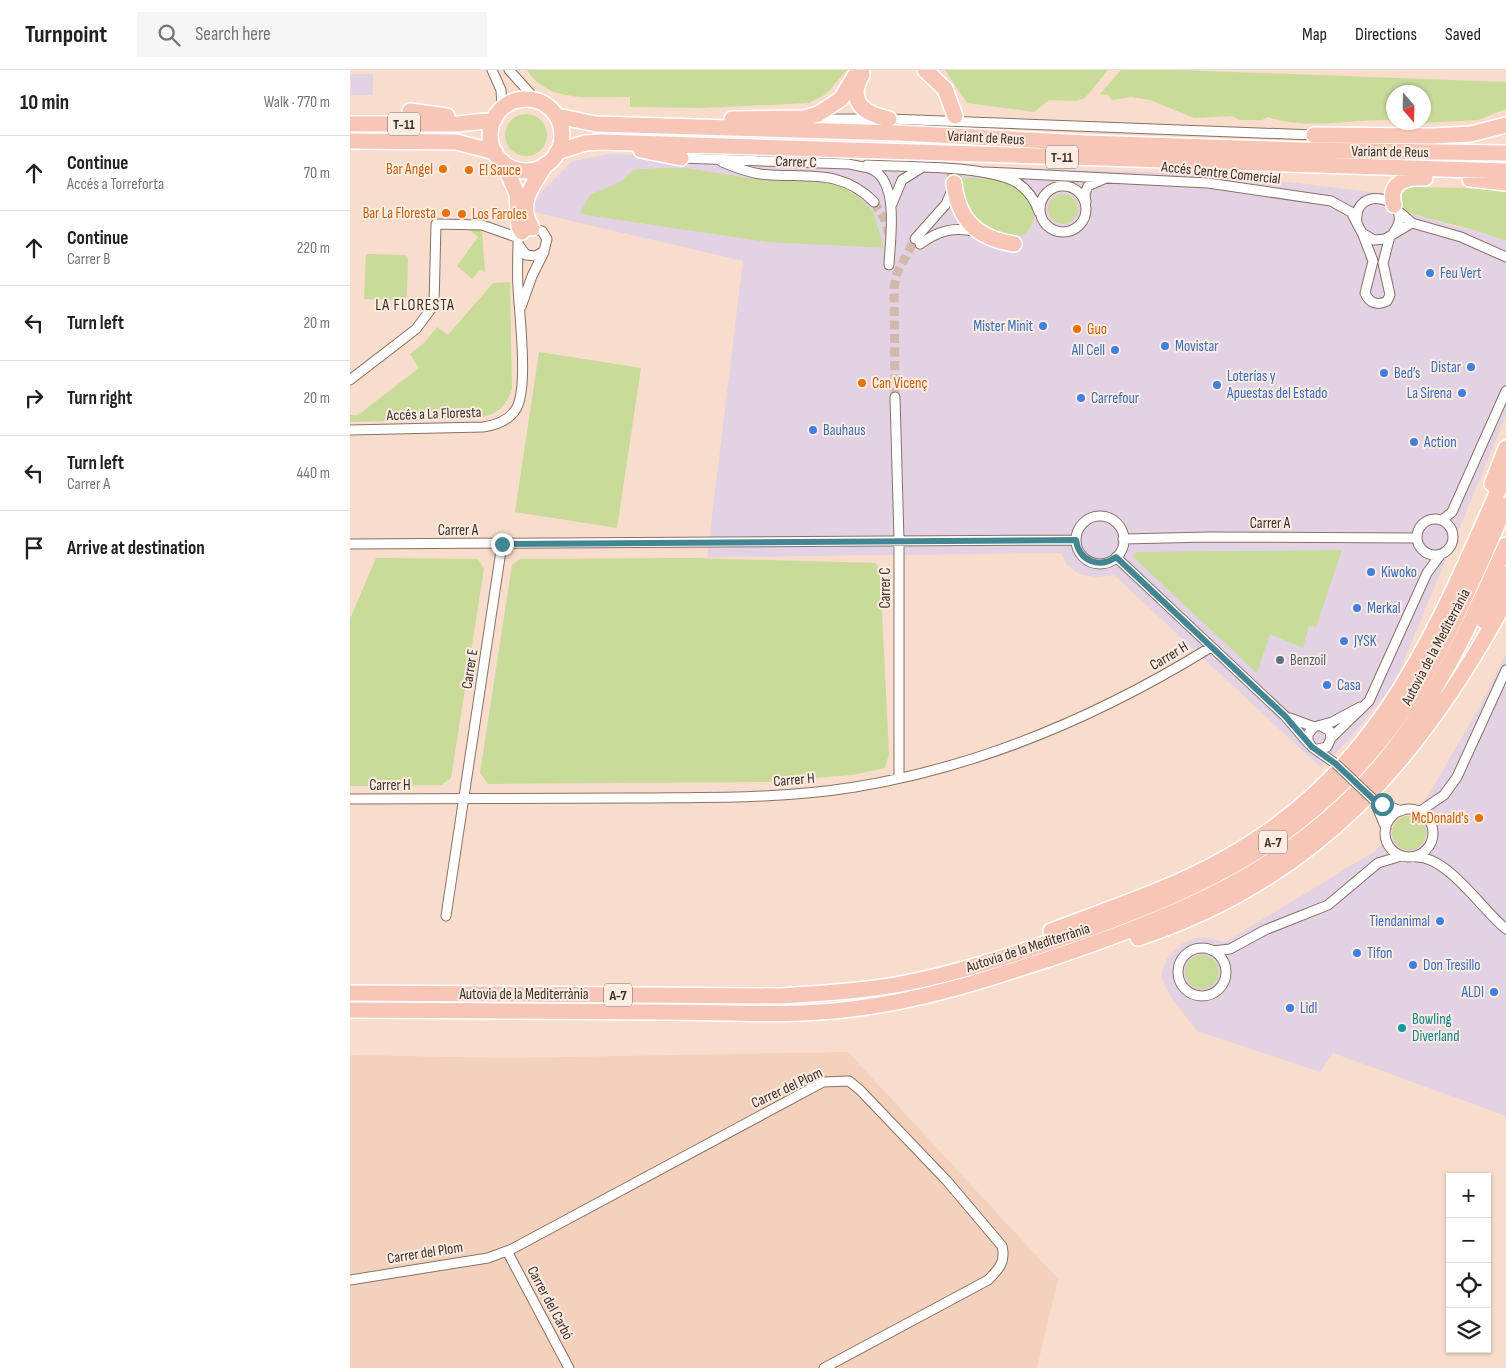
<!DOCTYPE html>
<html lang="en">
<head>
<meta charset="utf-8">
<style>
	body { margin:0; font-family:"Sofia Sans Condensed",sans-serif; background:#f6f6f6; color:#202124 }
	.controls { position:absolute; right:15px; bottom:15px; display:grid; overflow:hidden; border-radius:0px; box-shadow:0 1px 4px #0004 }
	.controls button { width:45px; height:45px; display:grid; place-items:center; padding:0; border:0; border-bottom:1px solid #e0e0e0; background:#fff; color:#202124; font:25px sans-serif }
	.compass { position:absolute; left:1036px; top:15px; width:45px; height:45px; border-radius:50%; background:#fff; box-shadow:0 1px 4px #0004; rotate:160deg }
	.stop { position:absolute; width:15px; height:15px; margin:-11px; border:4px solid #428694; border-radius:50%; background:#fff }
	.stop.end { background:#428694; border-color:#fff; box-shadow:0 1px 5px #0008 }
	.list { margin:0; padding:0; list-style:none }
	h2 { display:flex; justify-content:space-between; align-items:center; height:65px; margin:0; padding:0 20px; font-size:21px }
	h2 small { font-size:16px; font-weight:400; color:#757577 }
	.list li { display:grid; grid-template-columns:32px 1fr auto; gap:15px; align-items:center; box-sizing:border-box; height:75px; padding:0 20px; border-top:1px solid #e0e0e0 }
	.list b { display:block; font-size:19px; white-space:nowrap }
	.list p { margin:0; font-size:16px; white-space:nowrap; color:#757577 }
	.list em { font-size:16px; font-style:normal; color:#757577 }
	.icon { flex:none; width:28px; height:28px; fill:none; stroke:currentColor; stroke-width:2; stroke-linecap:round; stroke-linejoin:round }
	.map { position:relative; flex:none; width:1156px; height:1298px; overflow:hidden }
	header { display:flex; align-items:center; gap:30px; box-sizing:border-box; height:70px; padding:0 25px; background:#fff; border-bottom:1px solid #e0e0e0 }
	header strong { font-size:24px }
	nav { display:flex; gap:28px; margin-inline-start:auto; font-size:18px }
	.search { width:350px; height:45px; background:#f6f6f6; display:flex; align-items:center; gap:12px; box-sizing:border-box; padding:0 18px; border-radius:0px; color:#757577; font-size:19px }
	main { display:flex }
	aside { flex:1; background:#fff }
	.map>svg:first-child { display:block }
</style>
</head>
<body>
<header>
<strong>Turnpoint</strong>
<div class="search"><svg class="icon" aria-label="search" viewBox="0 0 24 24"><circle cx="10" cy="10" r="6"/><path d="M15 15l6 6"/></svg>Search here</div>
<nav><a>Map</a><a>Directions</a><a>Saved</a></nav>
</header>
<main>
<aside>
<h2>10 min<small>Walk · 770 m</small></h2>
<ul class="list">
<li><svg class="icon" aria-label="ahead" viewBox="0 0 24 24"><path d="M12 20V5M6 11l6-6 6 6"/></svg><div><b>Continue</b><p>Accés a Torreforta</p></div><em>70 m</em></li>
<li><svg class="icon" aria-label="ahead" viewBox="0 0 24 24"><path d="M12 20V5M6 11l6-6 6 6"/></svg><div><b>Continue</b><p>Carrer B</p></div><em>220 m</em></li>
<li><svg class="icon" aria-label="left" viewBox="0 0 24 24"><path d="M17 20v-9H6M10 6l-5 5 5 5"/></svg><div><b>Turn left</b></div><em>20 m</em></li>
<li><svg class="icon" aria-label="right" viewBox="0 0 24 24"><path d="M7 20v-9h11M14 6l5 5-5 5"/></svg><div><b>Turn right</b></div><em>20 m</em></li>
<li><svg class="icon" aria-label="left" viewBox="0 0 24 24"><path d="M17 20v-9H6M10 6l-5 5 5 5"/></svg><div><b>Turn left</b><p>Carrer A</p></div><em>440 m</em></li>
<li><svg class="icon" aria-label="arrive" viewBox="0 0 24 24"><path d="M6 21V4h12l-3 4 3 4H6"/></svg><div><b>Arrive at destination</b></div></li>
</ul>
</aside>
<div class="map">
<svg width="1156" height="1298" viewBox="0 0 1156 1298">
	<rect width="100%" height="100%" fill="#f8dccc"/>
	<path fill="#e3d2e4" d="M1,4h22v21h-22z
		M259,84l620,21 158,19 19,18 58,17 18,2 24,10v175l-112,268 -45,56 -29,27 -206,-192 -16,2 -17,-2 -14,-10 -6,-12 -354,4 36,-296 -214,-50v-7l43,-43z
		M1156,583v463l-173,-63 -13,19 -123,-41 -27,-35 -8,-17v-7l5,-14 16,-15 14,-5 7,-1 21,5 150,-91 53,-55 51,-88z"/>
	<path fill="#f4d1bd" d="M498,982l210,227 -21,89h-687v-313l158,3z"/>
	<path fill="#c8db99" d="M177,0h320l-21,24 -17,9 -106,5 -73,-1v-10c-35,-1 -81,8 -103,-27z
		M595,0h163l-23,28 -8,3 -28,-1 -15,12 -67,-9z
		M771,0h59l326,12v27l-28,11 -56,3 2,-31h-30l-1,27 -1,1c-41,-1 -86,10 -124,-3l-6,3h-22l-8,-4 -38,2 -44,-18 -19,-3 -19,3 -4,-5 -8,-1z
		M155 65a21 21 0 1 1 42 0a21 21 0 1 1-42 0Z
		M307,98h28l63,10 90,6 20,12 15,15 11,37 -117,-6 -181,-27 -6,-2 10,-18 32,-14 11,-11z
		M611,108c14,1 29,-1 42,3 52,15 33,84 -21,44 -15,-11 -21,-28 -21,-47z
		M1061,117l95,2v52c-32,-13 -67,-19 -100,-29l-6,-12 3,-8z
		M698 139a15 15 0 1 1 30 0a15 15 0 1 1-30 0Z
		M118,159l14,1 3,42 -4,-3 -9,10 -15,-13 21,-29z
		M16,184l40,1 2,3 -1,38 -3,4 -40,-1z
		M160,212l2,107c-7,21 -18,27 -39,30l-123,3v-7h8l61,-47 -9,-14 14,-11 13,-16 11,8 45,-52z
		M189,282l102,16 -24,160 -102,-16z
		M992,480l-26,77 -7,-1 -6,22 -33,-14 -13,39 -125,-117 5,-4z
		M26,488l102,1 6,10 -33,209 -10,7 -91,1v-167z
		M344,488l182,5 4,10 9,181 -4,14 -33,7 -87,7 -277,2 -8,-11 32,-208 8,-6z
		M1042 763a17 17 0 1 1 34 0a17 17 0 1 1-34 0Z
		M835 902a17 17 0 1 1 34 0a17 17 0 1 1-34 0Z"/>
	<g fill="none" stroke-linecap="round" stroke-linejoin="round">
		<path stroke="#d2b9ab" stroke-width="9" stroke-dasharray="9 4.5" stroke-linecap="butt" d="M524,132l11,18 5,18
			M545,327l-1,-109 3,-15 18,-34"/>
		<path stroke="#d2b9ab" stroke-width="15" stroke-dasharray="15 8" stroke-linecap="butt" d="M604,113l1,-67"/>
		<defs>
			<path id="street" d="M142,0l9,20 1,18
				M159,0l27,30
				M461,49h78l425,16
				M331,88l168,6c8,2 20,3 26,7 24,16 15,69 14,94
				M372,92c12,5 25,10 38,12 43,5 80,-7 114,28
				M517,95c38,2 117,0 149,17 11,7 19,18 23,30
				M635,102l223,11 123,18 20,11 11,21 12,7 11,-1 27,-16
				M690 139a23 23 0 1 1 46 0a23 23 0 1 1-46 0Z
				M736,132l-1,-8 3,-8 16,-7
				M542,134l10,-24 19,-12
				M1047,140l15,13 49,14 45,20
				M1007,153c-5,-42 61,-24 37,9
				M1013,165l10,26 -8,32c4,10 12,13 22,8l3,-6 -7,-32 7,-27
				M565,169l31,-35 7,-16
				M570,174c18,-13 34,-18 56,-12
				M171,237l11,-31 12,-24
				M0,310l66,-51 18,-24 2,-81 46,1 37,13
				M545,327l4,143v238
				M0,360l133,-3c13,-2 26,-6 33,-18 13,-21 3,-96 2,-122 -1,-15 0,-31 0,-46 2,-8 6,-12 14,-13l10,3 5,8 -3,12 -8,5 -10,-1 -8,-11
				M726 470a24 24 0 1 1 48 0a24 24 0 1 1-48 0Z
				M1067 467a18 18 0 1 1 36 0a18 18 0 1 1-36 0Z
				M1092,450l10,-8 54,-121
				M773,469l86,-2 208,1
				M0,474l726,-4
				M766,487l169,159 24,28
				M940,648l24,9
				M981,668l38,-37 58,-128 14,-19
				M968,679l9,-2 4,-9 -1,-7 -9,-5
				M986,694l-24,-17 -4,-6v-7l6,-7 18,-5 28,-15
				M0,729c94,0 188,-1 282,-1 75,-1 150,1 223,-11 129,-21 246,-72 356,-140
				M1024,730l12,28
				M1026,731l25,10
				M1035 763a24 24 0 1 1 48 0a24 24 0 1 1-48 0Z
				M1069,742l25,-17 13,-18 49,-107
				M1065,787c32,-2 67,53 91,72
				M96,846l56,-372
				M828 902a24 24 0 1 1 48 0a24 24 0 1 1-48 0Z
				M863,881l17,-2 35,-19 63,-25 50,-42 23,-7
				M157,1181l62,117
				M0,1210l138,-22 24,-9 311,-167 26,-1 11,9 87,91 55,65c4,16 -3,23 -14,34l-164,88"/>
			<path id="highway" d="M575,0l20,19 10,27
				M512,5c-16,27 3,39 27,44
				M140 65a36 36 0 1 1 72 0a36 36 0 1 1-72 0Z
				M60,41l37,5
				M207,46l39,8 303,9 187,10 215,7 205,3
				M382,49l72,-1 14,-4 23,-15 14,-23 7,-6
				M0,54h108l36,-4
				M964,65l119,1 38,-2 35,-9
				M0,71l106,1 39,10
				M291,80l40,8
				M207,82l28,-9 17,-1 904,29
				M153,92l14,32 2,33 3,5
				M1120,109l36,4
				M604,113c4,37 23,55 60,61
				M1044,135c-7,-23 13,-28 31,-27
				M182,158c-16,-24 1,-43 14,-64
				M1142,414l14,-36
				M1134,551l22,-47
				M701,861c57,-22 117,-41 171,-71 162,-89 213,-229 284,-387
				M788,868c177,-58 282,-178 368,-338
				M0,923l430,3c50,-3 101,-6 149,-18 49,-11 97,-28 145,-44 130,-46 228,-91 315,-204 51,-67 83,-149 117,-225
				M0,940c104,0 208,1 312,2 63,0 128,5 190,-3 70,-8 136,-30 203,-52 122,-42 232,-85 319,-184 59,-67 96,-147 132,-228"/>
		</defs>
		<use href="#street" stroke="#897163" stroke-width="11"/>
		<use href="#highway" stroke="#fff" stroke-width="18"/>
		<use href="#street" stroke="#fff" stroke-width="9"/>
		<use href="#highway" stroke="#f8c6b6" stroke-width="15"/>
		<defs>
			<path id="street-bridge" d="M986,694l38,36"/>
		</defs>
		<use href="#street-bridge" stroke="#897163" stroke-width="11" stroke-linecap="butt"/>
		<use href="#street-bridge" stroke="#fff" stroke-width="9"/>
	</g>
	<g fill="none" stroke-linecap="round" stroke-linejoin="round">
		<path stroke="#428694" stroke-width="6" d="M152,474l574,-4c3,21 23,29 40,17l169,159 27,31 24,17 38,36 8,4"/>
	</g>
	<g fill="#e8710a" stroke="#fdece2" stroke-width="2">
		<circle cx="93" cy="99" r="5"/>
		<circle cx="119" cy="100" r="5"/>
		<circle cx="96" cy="143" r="5"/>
		<circle cx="112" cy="144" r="5"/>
		<circle cx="727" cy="259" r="5"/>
		<circle cx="512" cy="313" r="5"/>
		<circle cx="1129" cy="748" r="5"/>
	</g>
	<g fill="#3f7fe0" stroke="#fdece2" stroke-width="2">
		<circle cx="1080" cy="203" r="5"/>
		<circle cx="693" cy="256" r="5"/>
		<circle cx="815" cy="276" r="5"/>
		<circle cx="765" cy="280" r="5"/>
		<circle cx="1121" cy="297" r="5"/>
		<circle cx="1034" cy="303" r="5"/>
		<circle cx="867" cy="315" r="5"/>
		<circle cx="1112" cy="323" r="5"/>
		<circle cx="731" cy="328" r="5"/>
		<circle cx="463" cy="360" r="5"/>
		<circle cx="1064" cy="372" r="5"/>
		<circle cx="1021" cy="502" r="5"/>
		<circle cx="1007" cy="538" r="5"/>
		<circle cx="994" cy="571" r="5"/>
		<circle cx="977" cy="615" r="5"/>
		<circle cx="1090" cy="851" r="5"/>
		<circle cx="1007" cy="883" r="5"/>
		<circle cx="1063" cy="895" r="5"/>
		<circle cx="1144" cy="922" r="5"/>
		<circle cx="940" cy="938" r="5"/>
	</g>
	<circle fill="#5c6f8a" stroke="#fdece2" stroke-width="2" cx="930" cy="590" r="5"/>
	<circle fill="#0f9aa8" stroke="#fdece2" stroke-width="2" cx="1052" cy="958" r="5"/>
	<g text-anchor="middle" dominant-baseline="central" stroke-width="4" stroke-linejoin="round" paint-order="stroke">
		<g fill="#fdece2" stroke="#746860" stroke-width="1">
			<rect x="38" y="42.5" width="32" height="23" rx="4"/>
			<rect x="696" y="75.5" width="32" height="23" rx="4"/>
			<rect x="909" y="760.5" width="28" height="23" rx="4"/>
			<rect x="254" y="913.5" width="28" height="23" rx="4"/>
		</g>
		<g font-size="14" font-weight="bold" fill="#3a2f29">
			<text x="54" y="54">T-11</text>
			<text x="712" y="87">T-11</text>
			<text x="923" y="772">A-7</text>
			<text x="268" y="925">A-7</text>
		</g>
		<g font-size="15" fill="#3a2f29" stroke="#fdece2">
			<text transform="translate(636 68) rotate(3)">Variant de Reus</text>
			<text transform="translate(1040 82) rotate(1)">Variant de Reus</text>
			<text transform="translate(446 92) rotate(2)">Carrer C</text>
			<text transform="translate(871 103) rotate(6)">Accés Centre Comercial</text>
			<text transform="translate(84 344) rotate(-2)">Accés a La Floresta</text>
			<text x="920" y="453">Carrer A</text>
			<text x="108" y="460">Carrer A</text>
			<text transform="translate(535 518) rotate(-90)">Carrer C</text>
			<text transform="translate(1086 577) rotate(-62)">Autovia de la Mediterrània</text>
			<text transform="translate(819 586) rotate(-31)">Carrer H</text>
			<text transform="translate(120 599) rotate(-81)">Carrer E</text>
			<text transform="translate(444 710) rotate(-5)">Carrer H</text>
			<text x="40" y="715">Carrer H</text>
			<text transform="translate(678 878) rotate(-18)">Autovia de la Mediterrània</text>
			<text x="174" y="924">Autovia de la Mediterrània</text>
			<text transform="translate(437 1018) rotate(-25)">Carrer del Plom</text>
			<text transform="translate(75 1183) rotate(-9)">Carrer del Plom</text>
			<text transform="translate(200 1233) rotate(62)">Carrer del Carbó</text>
		</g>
		<g font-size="15" fill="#c56008" stroke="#fdece2" text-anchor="start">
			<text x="83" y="99" text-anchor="end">Bar Angel</text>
			<text x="129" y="100">El Sauce</text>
			<text x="86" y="143" text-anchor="end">Bar La Floresta</text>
			<text x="122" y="144">Los Faroles</text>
			<text x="737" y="259">Guo</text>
			<text x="522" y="313">Can Vicenç</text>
			<text x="1119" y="748" text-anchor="end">McDonald's</text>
		</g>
		<g font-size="15" fill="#366cbe" stroke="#fdece2" text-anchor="start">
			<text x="1090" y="203">Feu Vert</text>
			<text x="683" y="256" text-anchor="end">Mister Minit</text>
			<text x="825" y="276">Movistar</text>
			<text x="755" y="280" text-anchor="end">All Cell</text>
			<text x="1111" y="297" text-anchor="end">Distar</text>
			<text x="1044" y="303">Bed’s</text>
			<text x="877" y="306">Loterías y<tspan x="877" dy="17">Apuestas del Estado</tspan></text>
			<text x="1102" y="323" text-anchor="end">La Sirena</text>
			<text x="741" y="328">Carrefour</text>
			<text x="473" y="360">Bauhaus</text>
			<text x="1074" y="372">Action</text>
			<text x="1031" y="502">Kiwoko</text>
			<text x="1017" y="538">Merkal</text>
			<text x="1004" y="571">JYSK</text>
			<text x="987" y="615">Casa</text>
			<text x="1080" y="851" text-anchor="end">Tiendanimal</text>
			<text x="1017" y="883">Tifon</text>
			<text x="1073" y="895">Don Tresillo</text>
			<text x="1134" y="922" text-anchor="end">ALDI</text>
			<text x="950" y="938">Lidl</text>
		</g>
		<g font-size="15" fill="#4e5e75" stroke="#fdece2" text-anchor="start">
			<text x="940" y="590">Benzoil</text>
		</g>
		<g font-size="15" fill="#0d838f" stroke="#fdece2" text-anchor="start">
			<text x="1062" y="949">Bowling<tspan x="1062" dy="17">Diverland</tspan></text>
		</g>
		<g font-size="16" letter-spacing="1" fill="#3a2f29" stroke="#fdece2">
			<text x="65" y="235">LA FLORESTA</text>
		</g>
	</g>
</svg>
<div class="controls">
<button>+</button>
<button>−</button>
<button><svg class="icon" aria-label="locate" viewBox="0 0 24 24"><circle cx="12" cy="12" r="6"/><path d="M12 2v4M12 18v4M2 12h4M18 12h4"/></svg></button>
<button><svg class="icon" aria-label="layers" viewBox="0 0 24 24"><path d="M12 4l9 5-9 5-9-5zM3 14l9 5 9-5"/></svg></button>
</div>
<svg class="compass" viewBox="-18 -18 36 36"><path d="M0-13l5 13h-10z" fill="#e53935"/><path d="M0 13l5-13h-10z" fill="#757577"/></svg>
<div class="stop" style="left:1032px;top:734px"></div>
<div class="stop end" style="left:152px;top:474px"></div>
</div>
</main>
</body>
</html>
